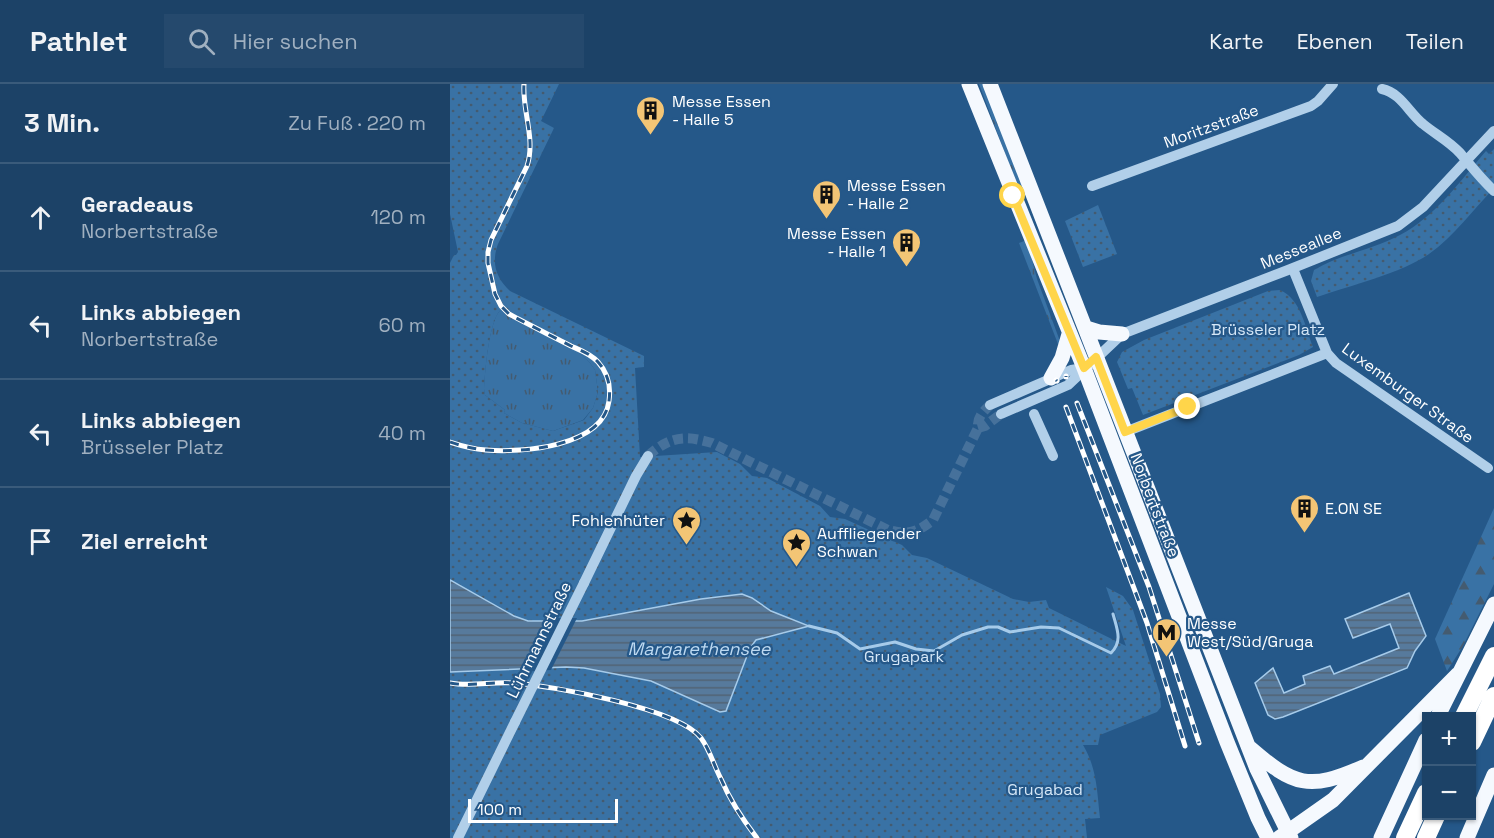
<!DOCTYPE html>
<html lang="de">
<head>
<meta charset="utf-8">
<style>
	body { margin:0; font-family:"Space Grotesk",sans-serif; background:#25496d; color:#f1f3f6 }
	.controls { position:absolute; right:18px; bottom:18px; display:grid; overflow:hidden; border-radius:0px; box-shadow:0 2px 4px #0004 }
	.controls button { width:54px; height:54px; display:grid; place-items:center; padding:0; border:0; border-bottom:2px solid #3a5b7b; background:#1c4267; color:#f1f3f6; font:30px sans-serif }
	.scale { position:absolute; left:18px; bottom:15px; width:150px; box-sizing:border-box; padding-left:6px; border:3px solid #fff; border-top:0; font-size:16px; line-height:21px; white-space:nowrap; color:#fff; -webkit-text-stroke:4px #255889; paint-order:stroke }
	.stop { position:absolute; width:18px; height:18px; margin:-14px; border:4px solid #ffd54a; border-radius:50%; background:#fff }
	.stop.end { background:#ffd54a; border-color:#fff; box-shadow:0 2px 6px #0008 }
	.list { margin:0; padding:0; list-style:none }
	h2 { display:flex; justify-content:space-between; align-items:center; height:78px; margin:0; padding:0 24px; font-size:26px }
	h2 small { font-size:20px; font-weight:400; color:#a0b0c0 }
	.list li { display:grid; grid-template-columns:39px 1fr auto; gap:18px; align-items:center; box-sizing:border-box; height:108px; padding:0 24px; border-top:2px solid #3a5b7b }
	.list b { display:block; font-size:22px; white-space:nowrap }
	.list p { margin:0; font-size:20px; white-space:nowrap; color:#a0b0c0 }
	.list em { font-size:20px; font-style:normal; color:#a0b0c0 }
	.icon { flex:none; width:33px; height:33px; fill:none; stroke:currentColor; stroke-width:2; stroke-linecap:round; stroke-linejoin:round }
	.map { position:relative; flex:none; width:1044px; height:754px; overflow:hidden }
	header { display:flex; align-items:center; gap:36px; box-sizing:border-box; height:84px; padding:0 30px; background:#1c4267; border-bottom:2px solid #3a5b7b }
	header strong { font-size:28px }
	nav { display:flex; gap:33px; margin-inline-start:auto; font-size:21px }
	.search { width:420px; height:54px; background:#25496d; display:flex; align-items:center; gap:15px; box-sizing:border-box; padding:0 21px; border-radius:0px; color:#a0b0c0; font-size:22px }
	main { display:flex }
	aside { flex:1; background:#1c4267 }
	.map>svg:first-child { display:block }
</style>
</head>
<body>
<header>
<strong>Pathlet</strong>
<div class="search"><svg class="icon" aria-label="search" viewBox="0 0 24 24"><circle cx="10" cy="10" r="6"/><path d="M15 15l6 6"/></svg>Hier suchen</div>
<nav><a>Karte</a><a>Ebenen</a><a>Teilen</a></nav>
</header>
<main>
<aside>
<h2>3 Min.<small>Zu Fuß · 220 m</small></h2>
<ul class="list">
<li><svg class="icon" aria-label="ahead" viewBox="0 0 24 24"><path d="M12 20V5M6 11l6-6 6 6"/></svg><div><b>Geradeaus</b><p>Norbertstraße</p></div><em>120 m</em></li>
<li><svg class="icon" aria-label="left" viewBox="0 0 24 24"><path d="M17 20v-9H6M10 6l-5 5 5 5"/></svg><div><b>Links abbiegen</b><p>Norbertstraße</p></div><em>60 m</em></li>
<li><svg class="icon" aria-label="left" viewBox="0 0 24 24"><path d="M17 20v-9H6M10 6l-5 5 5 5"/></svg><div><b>Links abbiegen</b><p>Brüsseler Platz</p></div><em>40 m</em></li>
<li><svg class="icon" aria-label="arrive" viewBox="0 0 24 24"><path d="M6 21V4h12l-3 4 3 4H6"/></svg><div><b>Ziel erreicht</b></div></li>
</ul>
</aside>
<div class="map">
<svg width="1044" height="754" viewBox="0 0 1044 754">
	<defs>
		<pattern id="grass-tufts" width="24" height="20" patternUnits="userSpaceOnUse" patternTransform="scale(1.5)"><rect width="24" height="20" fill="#3972a5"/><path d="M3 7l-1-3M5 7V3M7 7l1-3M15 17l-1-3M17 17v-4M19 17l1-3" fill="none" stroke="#445b70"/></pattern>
		<pattern id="forest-firs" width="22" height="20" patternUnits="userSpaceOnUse" patternTransform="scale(1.5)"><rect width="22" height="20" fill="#3972a5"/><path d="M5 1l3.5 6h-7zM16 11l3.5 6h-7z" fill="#445b70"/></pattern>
		<pattern id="park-dots" width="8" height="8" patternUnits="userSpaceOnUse" patternTransform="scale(1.5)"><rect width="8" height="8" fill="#3972a5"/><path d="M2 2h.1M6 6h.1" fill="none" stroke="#445b70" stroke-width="1.8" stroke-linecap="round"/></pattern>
		<pattern id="water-rules" width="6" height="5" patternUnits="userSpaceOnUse" patternTransform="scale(1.5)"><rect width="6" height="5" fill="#577a9c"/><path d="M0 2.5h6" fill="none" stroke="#526374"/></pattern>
	</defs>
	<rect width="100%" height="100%" fill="#255889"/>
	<path fill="url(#grass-tufts)" d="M529,0h6l39,101 -6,3z
		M577,156l10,39 24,65h-3l-39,-101z
		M53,224l6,6 62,31 19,18 5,7 3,22 -5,16 -10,12 -30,11 -31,-8 -18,-10 1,-3 -20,-15 -1,-6c1,-17 5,-74 19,-81z"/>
	<path fill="url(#forest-firs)" d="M1044,424v76l-31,62 -16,25 -12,-32z"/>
	<path fill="url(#park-dots)" fill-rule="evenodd" d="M0,0h109l-18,37 13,7 -56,116c-7,19 -2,34 12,47l134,65v11l-9,1 5,89 77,-5 23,12 12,12 15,2 53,28 10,11 15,2 57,26 10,10 15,3 86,41 16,3 17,-2 3,8 77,38 -20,-59 17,9 10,14 27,84 1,13 -4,5 -57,23 -2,10h-15c14,23 14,47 17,73l-15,1 2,19h-637v-166l116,-5 18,1 67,13 69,31 6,-1 24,-63 6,-8 52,-14 -37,-15 -29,-17 -41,5 -119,22h-54l-14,-4 -64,-37v-317l4,-8h2l2,-3 -8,-38zM53,224l6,6 62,31 19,18 5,7 3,22 -5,16 -9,12 -31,11 -31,-8 -18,-10 1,-3 -20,-15 -1,-6c1,-16 5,-74 19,-81z
		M1044,65v39c-21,22 -40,48 -65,66 -27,19 -80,32 -112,43l-6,-16 3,-11c26,-16 59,-20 86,-35 35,-18 61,-55 86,-84l3,3z
		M648,121l19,49 -34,13 -18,-46z
		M830,206c21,9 25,37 33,57l-14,8 -156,60 -11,-27 -4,1 -11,-27 5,-10 22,-12 124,-49z"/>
	<path fill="url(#water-rules)" stroke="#a6cbea" stroke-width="1.5" d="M0,496l64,36 14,5h54l119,-22 41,-5 10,4 19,13 38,15 -53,14 -6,8 -24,63 -6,1 -69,-31 -67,-13 -18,-1 -116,5z
		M959,509l17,43 -11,15 -8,17 -124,49 -8,2 -7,-4 -13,-32 18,-15 11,25 21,-9 -2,-8 27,-10 4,8 65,-26 -9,-24 -37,14 -8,-19z"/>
	<path fill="#255889" d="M98,534h29l-26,52 -29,2z"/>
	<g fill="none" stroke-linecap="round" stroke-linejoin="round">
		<path stroke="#a6cbea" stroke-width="3" d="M359,542l28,7 23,16 35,-7 21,7 18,2 28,-16 26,-8h10l12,5 31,-5 18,1 52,25c12,-12 6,-24 2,-39"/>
		<path stroke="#46719b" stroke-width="10" stroke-dasharray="10 5" stroke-linecap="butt" d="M528,344l7,-2 16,-12
			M198,372c22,-20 37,-21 64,-13l176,87c21,5 28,3 45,-10l45,-92c-1,-11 5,-16 12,-23"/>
		<path stroke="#b1cfe9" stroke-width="10" d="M932,5c19,4 27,24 41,35 12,10 26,17 37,29 11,13 21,26 34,38
			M642,102l219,-80 7,-5 15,-17
			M843,185l34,84 9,10 152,105
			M540,321l81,-35 13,-2
			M551,330l67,-29 54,-51 166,-64 110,-44 25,-19 71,-76
			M584,330l19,42
			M675,348l202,-79
			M134,499l52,-107 12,-20
			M8,754l57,-116"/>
		<path stroke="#f5f9fe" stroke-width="15" d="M519,0l115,284 143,374 31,76 10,20
			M540,0l267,685 34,69
			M636,244l13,4 23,2
			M601,294l11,-20 7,-24
			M988,632l56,-112
			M800,664c44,38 59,43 113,19
			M829,754l54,-38 125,-126
			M931,754l45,-98
			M1017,754l27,-63"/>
		<path stroke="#fff" stroke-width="18" d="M1014,632l30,-60
			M1022,658l22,-46
			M955,754l21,-45
			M976,754l10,-22"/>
		<defs>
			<path id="rail" d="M616,292v1
				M606,296l1,1
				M627,319l72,184 50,156
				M616,323l81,216 38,123
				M0,358c12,4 24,7 36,8 36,3 117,-3 123,-49 2,-14 -1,-28 -11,-39 -7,-8 -18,-12 -27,-16 -21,-11 -42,-21 -62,-32l-8,-8 -6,-12 -7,-31v-11l3,-12 36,-74c9,-27 -5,-55 -3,-82
				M0,599c22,4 43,-2 64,0 39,3 164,25 187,55 9,12 13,28 20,41 9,21 22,41 36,59"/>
		</defs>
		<use href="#rail" stroke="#fff" stroke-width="5"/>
		<use href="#rail" stroke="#255889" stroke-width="3" stroke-dasharray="9" stroke-linecap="butt"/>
		<path stroke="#b1cfe9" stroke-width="10" d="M65,638l69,-139"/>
	</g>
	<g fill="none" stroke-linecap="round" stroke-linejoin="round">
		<path stroke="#ffd54a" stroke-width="8" d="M563,112l71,172 12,-11 29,75 63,-25"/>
	</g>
	<defs>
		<symbol id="building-pin" viewBox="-11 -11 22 30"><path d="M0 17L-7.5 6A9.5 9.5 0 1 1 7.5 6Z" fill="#f3c575" stroke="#255889"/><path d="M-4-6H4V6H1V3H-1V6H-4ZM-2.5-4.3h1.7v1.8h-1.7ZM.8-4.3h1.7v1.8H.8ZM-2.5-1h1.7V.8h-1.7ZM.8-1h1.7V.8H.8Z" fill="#111"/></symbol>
		<symbol id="sight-pin" viewBox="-11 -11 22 30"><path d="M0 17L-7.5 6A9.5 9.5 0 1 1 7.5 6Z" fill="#f3c575" stroke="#255889"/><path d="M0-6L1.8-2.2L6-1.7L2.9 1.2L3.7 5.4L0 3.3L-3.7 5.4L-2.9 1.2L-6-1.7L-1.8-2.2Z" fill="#111"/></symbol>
		<symbol id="metro-pin" viewBox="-11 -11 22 30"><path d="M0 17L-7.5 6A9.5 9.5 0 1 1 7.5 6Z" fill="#f3c575" stroke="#255889"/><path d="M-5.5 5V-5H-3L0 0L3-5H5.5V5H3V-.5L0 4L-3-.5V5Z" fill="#111"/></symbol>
	</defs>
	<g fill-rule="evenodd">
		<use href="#building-pin" x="184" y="10" width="33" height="45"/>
		<use href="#building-pin" x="360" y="94" width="33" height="45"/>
		<use href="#building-pin" x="440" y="142" width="33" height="45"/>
		<use href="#building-pin" x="838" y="408" width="33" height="45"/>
		<use href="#sight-pin" x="220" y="420" width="33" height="45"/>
		<use href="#sight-pin" x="330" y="442" width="33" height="45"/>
		<use href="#metro-pin" x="700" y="532" width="33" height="45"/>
	</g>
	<g text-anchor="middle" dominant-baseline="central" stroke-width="4.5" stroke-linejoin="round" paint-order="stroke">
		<g font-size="16" fill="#fff" stroke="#255889" text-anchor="start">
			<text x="222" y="17">Messe Essen<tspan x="222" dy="18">- Halle 5</tspan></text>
			<text x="397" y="101">Messe Essen<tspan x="397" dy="18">- Halle 2</tspan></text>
			<text x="436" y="149" text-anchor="end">Messe Essen<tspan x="436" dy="18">- Halle 1</tspan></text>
			<text x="875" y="424">E.ON SE</text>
			<text x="215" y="436" text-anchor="end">Fohlenhüter</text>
			<text x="367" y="449">Auffliegender<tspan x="367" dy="18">Schwan</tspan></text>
			<text x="737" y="539">Messe<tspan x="737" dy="18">West/Süd/Gruga</tspan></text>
		</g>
		<g font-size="16" fill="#fff" stroke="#255889">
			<text transform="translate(761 42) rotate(-20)">Moritzstraße</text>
			<text transform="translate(851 164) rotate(-22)">Messeallee</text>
			<text transform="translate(958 309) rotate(36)">Luxemburger Straße</text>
			<text transform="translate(705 421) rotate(69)">Norbertstraße</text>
			<text transform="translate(89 556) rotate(-64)">Lührmannstraße</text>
		</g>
		<g font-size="16" fill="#d5e7f7" stroke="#255889">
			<text x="818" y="245">Brüsseler Platz</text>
			<text x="454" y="572">Grugapark</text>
			<text x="595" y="705">Grugabad</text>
		</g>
		<g font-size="18" font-style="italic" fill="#bdd9f1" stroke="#255889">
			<text x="249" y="564">Margarethensee</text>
		</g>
	</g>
</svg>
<div class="controls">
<button>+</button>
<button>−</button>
</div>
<div class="scale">100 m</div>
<div class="stop" style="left:563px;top:112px"></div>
<div class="stop end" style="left:738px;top:323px"></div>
</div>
</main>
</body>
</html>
